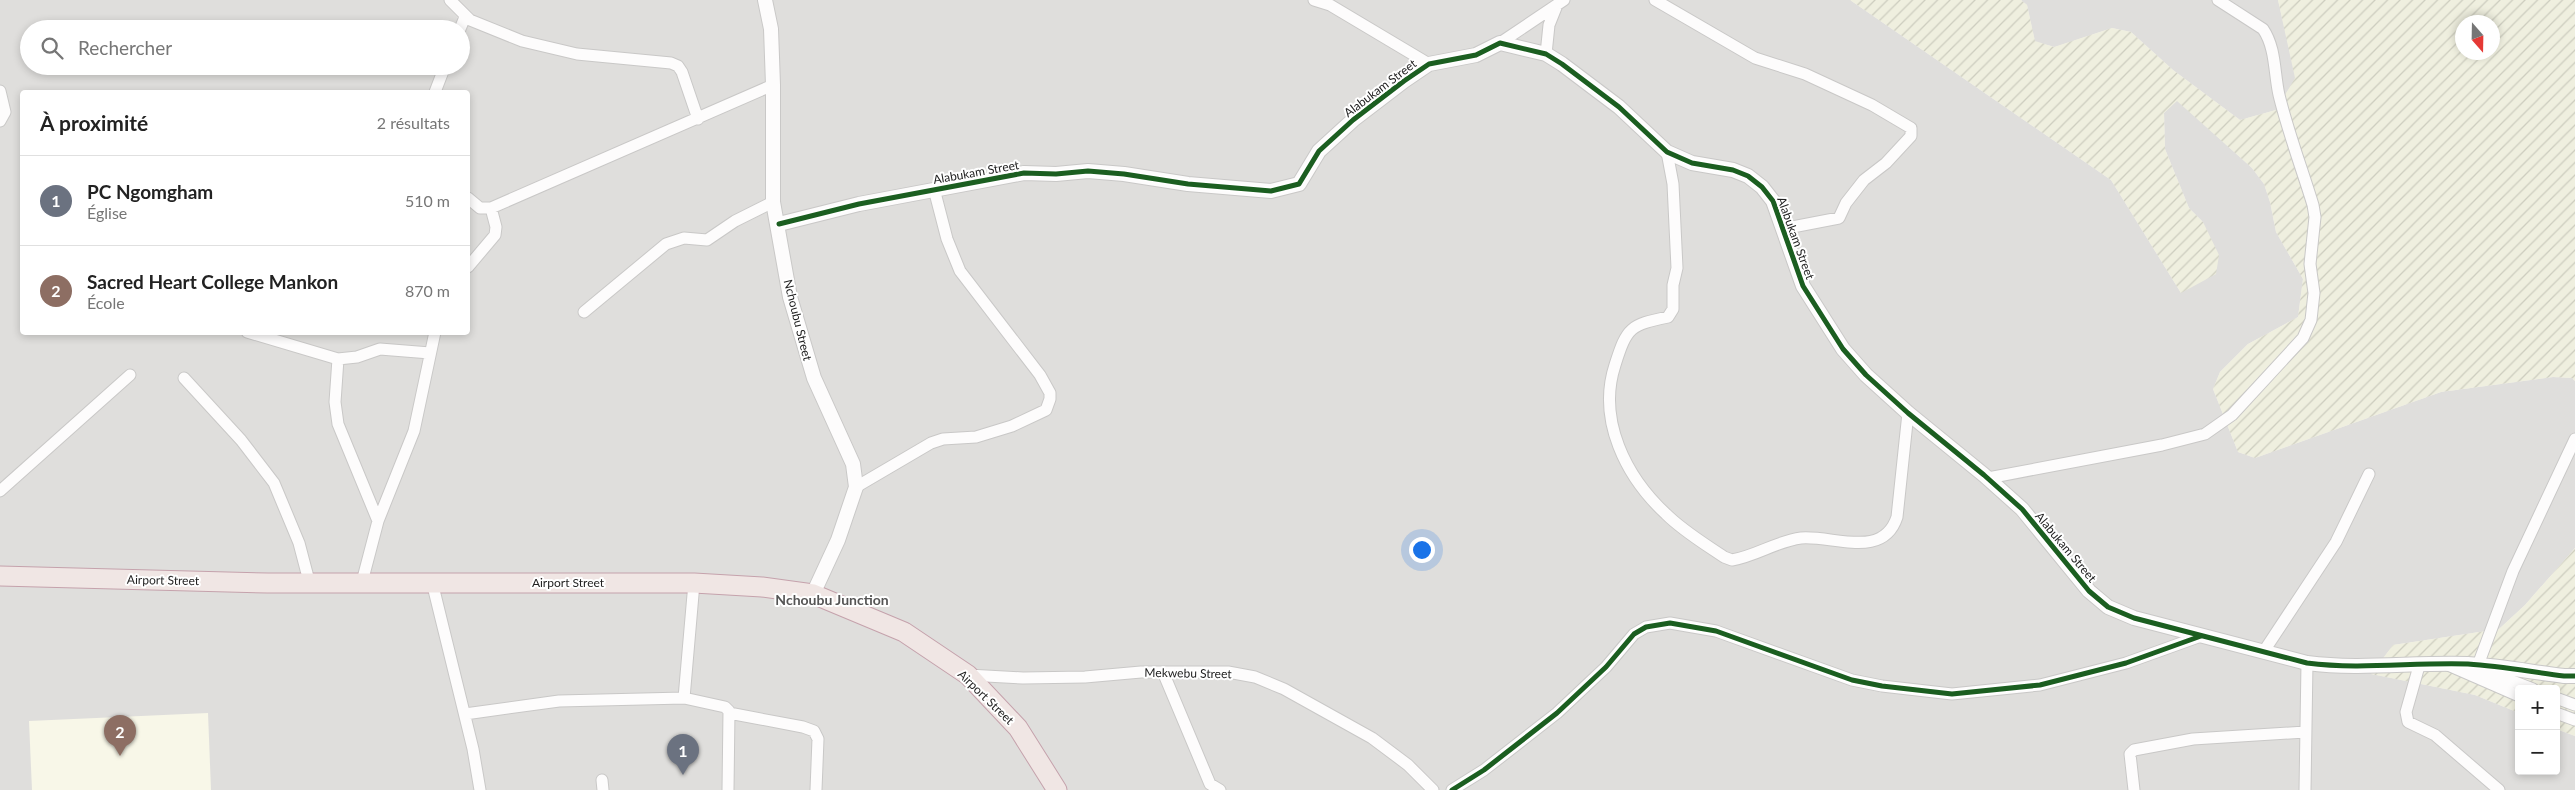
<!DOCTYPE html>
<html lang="fr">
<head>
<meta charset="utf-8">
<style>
	body { margin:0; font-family:Lato,sans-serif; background:#f6f6f6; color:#222 }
	.controls { position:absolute; right:15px; bottom:15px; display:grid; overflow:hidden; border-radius:5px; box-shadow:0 2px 8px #0003 }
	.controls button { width:45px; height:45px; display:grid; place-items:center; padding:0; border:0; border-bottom:1px solid #e0e0e0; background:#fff; color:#222; font:25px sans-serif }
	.compass { position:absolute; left:2455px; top:15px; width:45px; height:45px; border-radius:50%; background:#fff; box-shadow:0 2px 8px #0003; rotate:160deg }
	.you { position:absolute; left:1421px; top:549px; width:18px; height:18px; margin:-12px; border:4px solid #fff; border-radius:50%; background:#1a73e8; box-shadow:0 0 0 8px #1a73e833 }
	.badge { display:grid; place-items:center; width:32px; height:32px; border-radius:50%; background:#6a6968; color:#fff; font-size:16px; font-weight:700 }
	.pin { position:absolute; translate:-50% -41px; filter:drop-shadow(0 1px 2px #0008) }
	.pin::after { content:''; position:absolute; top:26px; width:18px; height:15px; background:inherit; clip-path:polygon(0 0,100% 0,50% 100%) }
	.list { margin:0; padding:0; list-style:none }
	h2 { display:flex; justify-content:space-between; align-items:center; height:65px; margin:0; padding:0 20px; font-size:21px }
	h2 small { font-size:16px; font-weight:400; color:#767676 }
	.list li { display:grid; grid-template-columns:32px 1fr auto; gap:15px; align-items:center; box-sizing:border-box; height:90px; padding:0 20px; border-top:1px solid #e0e0e0 }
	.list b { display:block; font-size:19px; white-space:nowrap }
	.list p { margin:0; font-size:16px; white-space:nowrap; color:#767676 }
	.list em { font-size:16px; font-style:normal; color:#767676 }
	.icon { flex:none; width:28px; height:28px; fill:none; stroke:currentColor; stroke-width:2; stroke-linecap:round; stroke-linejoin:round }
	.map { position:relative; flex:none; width:2575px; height:790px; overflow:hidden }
	.search { position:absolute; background:#fff; box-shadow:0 2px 8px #0003; left:20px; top:20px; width:450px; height:55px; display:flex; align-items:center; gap:12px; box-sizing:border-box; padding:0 18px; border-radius:28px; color:#767676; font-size:19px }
	.panel { position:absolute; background:#fff; box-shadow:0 2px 8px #0003; left:20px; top:90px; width:450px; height:245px; border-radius:5px }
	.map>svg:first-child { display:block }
</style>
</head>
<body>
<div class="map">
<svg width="2575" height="790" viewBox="0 0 2575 790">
	<defs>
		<pattern id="farmland-furrows" width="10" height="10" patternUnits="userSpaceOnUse" patternTransform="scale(1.25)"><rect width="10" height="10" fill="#efefdf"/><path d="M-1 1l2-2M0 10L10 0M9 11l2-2" fill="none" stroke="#cdcdbf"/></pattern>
	</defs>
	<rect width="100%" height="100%" fill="#f0eeeb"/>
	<path fill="#dfdedc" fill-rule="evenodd" d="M0,0h1850l261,180 70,113 22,-71 -14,-14 -24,-59 -1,-36 13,-13 75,68 12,16 6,18 6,30 27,47 -5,38 -50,27 -28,28 -7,17 25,63 17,6 186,-66 112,-15 19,1 3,3v167l-50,57 -26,24 -106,16 -21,29 103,21 44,18v58h37v-42l19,7v54h-2575zM29,29h432v37h-432zM22,92h446v240h-446z
		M2021,0h257l18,78 -20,32 -36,10 -67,-50 -42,-38 -19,-4 -57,19 -20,-5 -8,-37z"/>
	<path fill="#f8f7e8" d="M208,713l3,77h-179l-3,-69z"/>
	<path fill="url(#farmland-furrows)" fill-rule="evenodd" d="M1850,0h171l6,5 8,36 19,6 58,-19 19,4 42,38 67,50 36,-10 19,-32 -17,-78h297v381l-3,-3 -19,-1 -112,15 -186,66 -17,-6 -25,-63 7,-17 28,-28 50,-27 5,-38 -27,-47 -6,-30 -6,-18 -12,-16 -75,-67 -13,12 1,36 24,59 14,14 16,33 -3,19 -35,19 -70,-113zM2462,22h30v30h-30z
		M2575,548v188l-19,-7v-40h-37v24l-44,-18 -104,-21 22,-29 106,-16 26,-24z"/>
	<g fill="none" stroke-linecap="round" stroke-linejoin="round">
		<defs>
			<path id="minor" d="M450,0l20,20 52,21 55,13 94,9 7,3 4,6 16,47
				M1314,0l16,5 99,59
				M1655,0l100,58 50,16 67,31 39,23v8l-25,27 -22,17 -18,23 -7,15 -57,11
				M460,29l5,-12
				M1500,43l64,-43
				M1546,54l3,-29 8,-20
				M0,91l5,21 -5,9
				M435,92l10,-26
				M1667,152l6,32 4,84 -4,17v24l-5,8c-38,8 -41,10 -53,48 -18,55 11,112 51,149 17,17 39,30 58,43l8,3c24,-4 45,-19 69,-22 32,-3 82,22 96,-21l11,-104
				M468,198l12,10h11l282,-123
				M468,267l27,-32 1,-8 -5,-19
				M584,312l82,-68 18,-6 23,2 28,-19 38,-19
				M247,332l91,27 19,-2 23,-8 50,4
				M338,359l-3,43 3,22 40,97
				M184,378l57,62 33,43 25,60 10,38
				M1988,478l174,-33 43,-11 27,-19 71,-77 8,-18 3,-27 -4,-29 5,-47 -2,-12c-11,-36 -25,-73 -34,-110 -5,-22 -3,-47 -16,-66l-45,-29
				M856,487l75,-44 12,-4 33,-2 36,-11 34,-16 4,-11v-6l-10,-18 -80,-104 -13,-32 -13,-50
				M0,491l130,-116
				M362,582l16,-61 36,-90 21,-99
				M432,582l41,167 7,41
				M694,583l-10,115 41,9 4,4 -1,79
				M2264,651l72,-109 33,-68
				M2448,665l71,31
				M2478,665l35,-94 62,-132
				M2419,666l-13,46 2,10 27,13 64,55
				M2478,668l55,21
				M1163,672l47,112 10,6
				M968,675l55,3 62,-1 56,-5h87l27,5 29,12 88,49 36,27 25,25
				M2556,698l19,7
				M729,713l74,14 11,4 4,8 -2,51
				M2556,713l19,7
				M465,714l94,-13 125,-3
				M602,780l1,10
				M1452,790l32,-20 73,-57 49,-46 28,-33 12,-7 24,-4 46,8 136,49 30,6 70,8 88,-9 86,-22 75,-27
				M2134,790l-4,-36 4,-4 59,-11 112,-7
				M2305,790l2,-127"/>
			<path id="tertiary" d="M765,0l6,29 2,56v117l17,95 24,81 39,86 3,23 -18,53 -25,54
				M779,224l80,-20 165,-31 32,1 32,-3 36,3 64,10 83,7 28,-7 20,-33 34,-31 51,-39 25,-17 47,-9 24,-12 46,11 16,10 57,43 48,45 25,11 41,7 15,6 14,11 11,14 30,85 40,63 23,26 42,38 76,62 38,34 67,82 19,16 26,11 173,45c54,7 107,-1 161,1 32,2 64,8 96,12h11"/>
			<path id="trunk" d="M0,576l268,7h426l68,4 51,7 91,38 64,43 50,53 39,62"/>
		</defs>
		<use href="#minor" stroke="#c9c8c7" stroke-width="13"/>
		<use href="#tertiary" stroke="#c9c8c7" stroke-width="16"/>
		<use href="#trunk" stroke="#c5a2ac" stroke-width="21"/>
		<use href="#minor" stroke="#fdfcfc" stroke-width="11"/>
		<use href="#tertiary" stroke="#fdfcfc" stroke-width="14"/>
		<use href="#trunk" stroke="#f0e6e4" stroke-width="19"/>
		<defs>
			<path id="cycleway" d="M779,224l80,-20 165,-31 32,1 32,-3 36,3 64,10 83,7 28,-7 20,-33 34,-31 51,-39 25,-17 47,-9 24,-12 46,11 16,10 57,43 48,45 25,11 41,7 15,6 14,11 11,14 30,85 40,63 23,26 42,38 76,62 38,34 67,82 19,16 26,11 173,45c54,7 107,-1 161,1 32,2 64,8 96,12h11
				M1452,790l32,-20 73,-57 49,-46 28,-33 12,-7 24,-4 46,8 136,49 30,6 70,8 88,-9 86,-22 75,-27"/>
		</defs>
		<use href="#cycleway" stroke="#fff" stroke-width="8"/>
		<use href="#cycleway" stroke="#1b5e20" stroke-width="5"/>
	</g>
	<g text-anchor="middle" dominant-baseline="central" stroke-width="4" stroke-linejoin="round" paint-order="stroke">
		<g font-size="12" fill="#222" stroke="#fff">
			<text transform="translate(1380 88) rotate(-37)">Alabukam Street</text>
			<text transform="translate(976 172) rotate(-10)">Alabukam Street</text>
			<text transform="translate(1796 238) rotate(70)">Alabukam Street</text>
			<text transform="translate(798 320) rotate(76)">Nchoubu Street</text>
			<text transform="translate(2066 547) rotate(50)">Alabukam Street</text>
			<text transform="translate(163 580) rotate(1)">Airport Street</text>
			<text x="568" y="582">Airport Street</text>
			<text transform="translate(1188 673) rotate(1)">Mekwebu Street</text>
			<text transform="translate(986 697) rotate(44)">Airport Street</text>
		</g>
		<g font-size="14" font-weight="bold" fill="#555" stroke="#fff">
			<text x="832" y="599">Nchoubu Junction</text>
		</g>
	</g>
</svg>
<div class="controls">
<button>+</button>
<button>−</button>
</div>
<svg class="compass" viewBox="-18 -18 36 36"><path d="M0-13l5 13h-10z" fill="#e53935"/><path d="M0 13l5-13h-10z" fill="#767676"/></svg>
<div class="you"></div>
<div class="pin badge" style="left:683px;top:775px;background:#6b7280">1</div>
<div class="pin badge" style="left:120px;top:756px;background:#8d6e63">2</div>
<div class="search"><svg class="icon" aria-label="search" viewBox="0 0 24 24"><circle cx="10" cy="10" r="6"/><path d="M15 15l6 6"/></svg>Rechercher</div>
<section class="panel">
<h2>À proximité<small>2 résultats</small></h2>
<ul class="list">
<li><span class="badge" style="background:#6b7280">1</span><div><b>PC Ngomgham</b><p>Église</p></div><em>510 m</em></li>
<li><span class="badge" style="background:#8d6e63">2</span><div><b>Sacred Heart College Mankon</b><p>École</p></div><em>870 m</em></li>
</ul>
</section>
</div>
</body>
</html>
